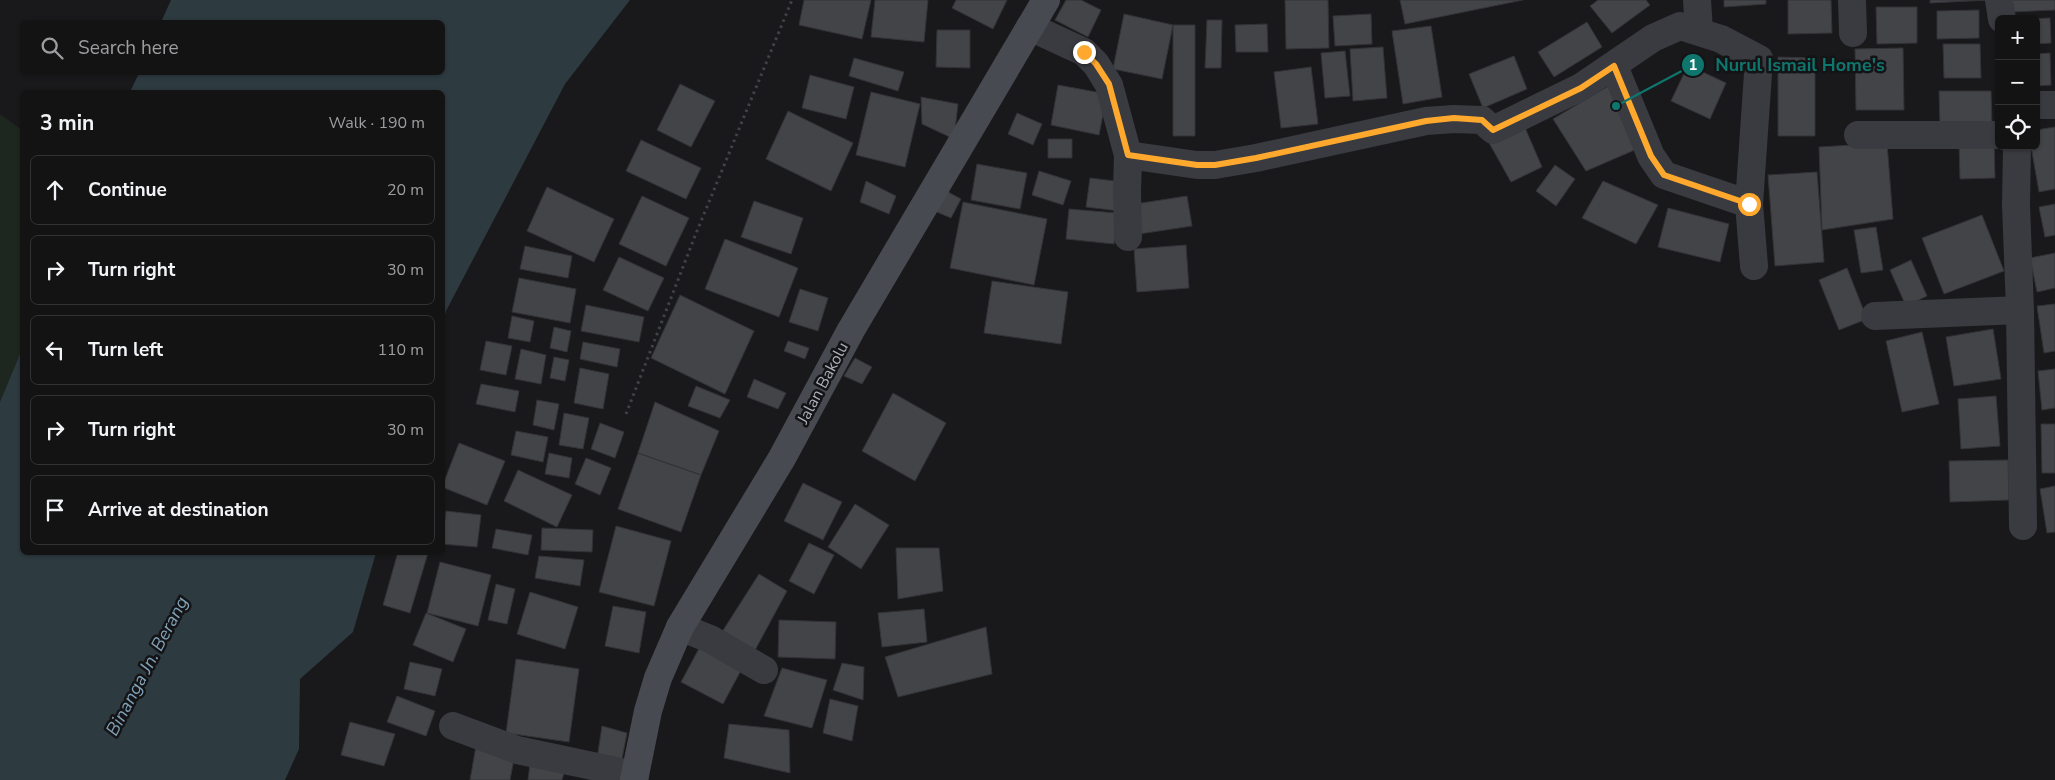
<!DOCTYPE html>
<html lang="en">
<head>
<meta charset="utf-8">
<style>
	body { margin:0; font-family:"Nunito Sans",sans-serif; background:#202022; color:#f1f3f6 }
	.controls { position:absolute; right:15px; top:15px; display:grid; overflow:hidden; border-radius:8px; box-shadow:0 1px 4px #0004 }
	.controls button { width:45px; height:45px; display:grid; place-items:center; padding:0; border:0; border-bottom:1px solid #323234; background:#131314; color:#f1f3f6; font:25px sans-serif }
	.stop { position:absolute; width:15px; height:15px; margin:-11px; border:4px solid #fea82e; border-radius:50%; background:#fff }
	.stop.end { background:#fea82e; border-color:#fff; box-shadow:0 1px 5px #0008 }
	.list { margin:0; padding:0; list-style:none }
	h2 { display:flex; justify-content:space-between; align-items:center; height:65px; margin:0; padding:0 20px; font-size:21px }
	h2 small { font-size:16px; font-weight:400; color:#9d9ea0 }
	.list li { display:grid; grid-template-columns:32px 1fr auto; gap:15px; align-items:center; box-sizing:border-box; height:70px; margin:0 10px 10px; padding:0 10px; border:1px solid #323234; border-radius:8px }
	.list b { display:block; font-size:19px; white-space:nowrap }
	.list em { font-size:16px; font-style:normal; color:#9d9ea0 }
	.icon { flex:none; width:28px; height:28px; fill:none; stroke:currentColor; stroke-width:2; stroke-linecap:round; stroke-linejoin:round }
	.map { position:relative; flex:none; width:2055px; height:780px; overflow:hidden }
	.search { position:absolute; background:#131314; box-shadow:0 1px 4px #0004; left:20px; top:20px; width:425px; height:55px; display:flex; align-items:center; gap:12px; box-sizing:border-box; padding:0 18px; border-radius:8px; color:#9d9ea0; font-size:19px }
	.panel { position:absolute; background:#131314; box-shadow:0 1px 4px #0004; left:20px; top:90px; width:425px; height:465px; border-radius:8px }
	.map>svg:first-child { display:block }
</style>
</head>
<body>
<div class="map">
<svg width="2055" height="780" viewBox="0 0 2055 780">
	<rect width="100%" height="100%" fill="#19191b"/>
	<path fill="#1e271f" d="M0,114l22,16v219l-22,53z"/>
	<path fill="#2d3a40" d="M171,0h459l-65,84 -119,227 -3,11 -1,-230h-312l9,-19 303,-1v-50h-281z
		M22,349v203l354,1 -23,79 -53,47 -1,70 -14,31h-285v-378z"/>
	<path fill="#434448" stroke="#333337" d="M804,0h67l-9,39 -63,-14z
		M875,0h53l-4,42 -53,-5z
		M956,0h51l-14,29 -41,-21z
		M1066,0h15l20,10 -13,27 -33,-17z
		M1285,0h43l1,48 -43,1z
		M1400,0h123l-118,24z
		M1598,0h48l4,5 -38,28 -22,-27z
		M1724,0h42v4l-42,3z
		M1788,0h43l1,33 -44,1z
		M1930,0h58l-58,3z
		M2011,0h44v10l-43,2z
		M1876,7h41v36l-40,1z
		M1979,10v28l-42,1v-28z
		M1124,14l49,11 -11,54 -49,-10z
		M1371,14l1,30 -37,2 -2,-30z
		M2050,18l1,25 -15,1v-25h-10z
		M1207,20h15l-1,48h-16z
		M1587,22l15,25 -48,30 -16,-25z
		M1267,24l1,28h-32l-1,-27z
		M1173,25h22v111h-22z
		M1431,26l11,71 -39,7 -11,-73z
		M937,30h33v38l-34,-1z
		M1943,44h37l1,34h-37z
		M1383,47l4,51 -34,3 -3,-52z
		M1903,48l1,62h-48l-1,-61z
		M1345,51l5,45 -25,2 -4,-45z
		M2050,53l1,32 -15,1v-32z
		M1514,56l13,33 -44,19 -14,-34z
		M1778,57l37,1v78h-37z
		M854,58l50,14 -6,19 -49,-15z
		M1688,65l38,18 -16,36 -39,-18z
		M1311,67l7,57 -37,4 -7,-56z
		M810,75l44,12 -8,32 -44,-11z
		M680,84l35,17 -24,46 -34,-17z
		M1058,85l49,9 -8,41 -48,-10z
		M1610,85l27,64 -51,22 -33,-52z
		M1939,91h52l1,33 -52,1z
		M871,92l49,12 -15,63 -49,-12z
		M921,97l37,7 -4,35 -32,-15z
		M788,111l65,32 -22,48 -65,-32z
		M1017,113l25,11 -9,21 -25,-11z
		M1523,123l19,44 -31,15 -23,-41z
		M2055,127v62l-16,3 -8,-46h5v-16z
		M1048,139h24v19h-24z
		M641,140l60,28 -15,31 -60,-28z
		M1994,141l1,37 -35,1 -1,-37z
		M1887,143l6,76 -71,11 -3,-83z
		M977,164l50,9 -7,36 -49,-9z
		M1555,165l20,14 -19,27 -20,-15z
		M1039,171l32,10 -8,24 -31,-10z
		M1817,172l7,90 -49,4 -7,-91z
		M1090,178l33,4 -4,29 -33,-4z
		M866,181l30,15 -7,18 -29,-12z
		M1603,181l55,24 -22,39 -54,-26z
		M547,187l67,32 -20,43 -67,-31z
		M939,187l22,12 -10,19 -19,-8z
		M642,196l47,22 -23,48 -47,-22z
		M1187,196l5,30 -53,8 -4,-30z
		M754,201l49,17 -12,36 -50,-17z
		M963,202l84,17 -13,66 -84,-17z
		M2055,204v31l-10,2 -6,-30z
		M1668,208l61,16 -9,38 -62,-15z
		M1069,209l48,4 -3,31 -48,-5z
		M1982,215l22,56 -60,23 -22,-56z
		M1876,227l7,43 -22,3 -7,-43z
		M725,239l73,29 -19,49 -74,-28z
		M1186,245l3,43 -52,4 -3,-43z
		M525,246l47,10 -4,22 -48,-9z
		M2055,253v35l-18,4 -7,-34z
		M619,257l45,21 -16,33 -45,-21z
		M1911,260l16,36 -21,10 -16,-36z
		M1847,268l20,51 -28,11 -20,-50z
		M519,278l57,11 -6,34 -58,-11z
		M992,281l76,11 -7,52 -77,-11z
		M800,289l28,9 -10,33 -29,-9z
		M680,295l74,36 -29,63 -74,-36z
		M2055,304v47l-11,2 -7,-47z
		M586,305l58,12 -5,25 -58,-11z
		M512,316l22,5 -4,21 -22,-4z
		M554,327l17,4 -4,21 -17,-4z
		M1993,329l8,50 -47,7 -8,-49z
		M1922,332l17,72 -37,8 -16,-71z
		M486,341l26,5 -6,29 -26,-5z
		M788,341l21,7 -4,11 -21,-8z
		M583,342l37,7 -3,18 -37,-8z
		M521,349l25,6 -5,29 -26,-5z
		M554,357l15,3 -4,21 -15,-3z
		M855,358l17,9 -10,17 -18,-8z
		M580,368l29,6 -6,35 -29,-6z
		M2055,369v39l-13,2 -4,-39z
		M754,379l32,14 -8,16 -31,-12z
		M481,384l38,7 -4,21 -39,-8z
		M696,386l34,14 -10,18 -32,-12z
		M893,393l53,30 -31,58 -53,-30z
		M1996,396l4,50 -39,3 -3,-50z
		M537,400l22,4 -5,26 -21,-5z
		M655,402l64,29 -18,44 -63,-22z
		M564,413l25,5 -6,31 -24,-4z
		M600,423l24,9 -9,26 -24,-9z
		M2041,424h14v49h-13z
		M516,431l32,6 -5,25 -32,-7z
		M459,443l46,18 -18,44 -45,-18z
		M549,453l23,5 -3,20 -24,-4z
		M638,453l63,22 -20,57 -63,-23z
		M586,458l25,10 -11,27 -25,-11z
		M2008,460l1,40 -59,2 -1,-41z
		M518,470l54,25 -15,32 -53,-26z
		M803,483l39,19 -19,38 -39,-19z
		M2055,486v46l-8,1 -7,-44z
		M855,504l34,21 -28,44 -33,-22z
		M446,511l35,4 -4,32 -35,-3z
		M616,526l55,15 -17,65 -55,-14z
		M542,528l51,2 -1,22 -51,-2z
		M496,529l36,6 -4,20 -36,-7z
		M809,543l25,12 -20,39 -25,-13z
		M896,548h43l4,43 -45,8z
		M398,552l30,1 -18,60 -27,-8z
		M539,556l45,4 -4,26 -45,-8z
		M440,562l51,13 -13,51 -51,-13z
		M759,574l28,17 -33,61 -32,-20z
		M496,584l19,5 -8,35 -19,-4z
		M530,592l48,15 -13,42 -48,-15z
		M613,606l33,6 -7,41 -34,-7z
		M924,609l3,33 -45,5 -4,-34z
		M426,613l40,16 -13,33 -40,-17z
		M779,620l57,2 -1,37 -57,-2z
		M986,627l6,47 -94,23 -13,-40z
		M703,641l42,22 -22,41 -42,-22z
		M516,659l63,10 -10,73 -63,-9z
		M410,662l32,7 -7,27 -31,-7z
		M842,663l22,4 -1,33 -30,-10z
		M782,668l45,12 -15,48 -48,-12z
		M397,696l38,15 -9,25 -39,-14z
		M830,699l28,7 -6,35 -29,-8z
		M350,722l45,12 -11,32 -43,-11z
		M729,724l60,6 1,43 -66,-15z
		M602,726l25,7 -6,31 -24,-5z
		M476,746l39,8 -5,26h-40z
		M531,756l35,10 -4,14h-34z"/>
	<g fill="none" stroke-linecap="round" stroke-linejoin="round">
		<path stroke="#3f4248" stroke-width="3" stroke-dasharray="2.5 4" stroke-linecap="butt" d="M626,414l69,-178 97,-236"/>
		<path stroke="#393b41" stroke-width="28" d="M1697,0l2,31
			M1852,0l1,33
			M1999,0l3,19
			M1030,27l54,25 12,12 13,21 19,70 -1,37 1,45
			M1614,66l37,90 13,19 85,29
			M2036,105h19
			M1858,135h141
			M2017,146l-1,59 4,105 3,216
			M1128,155l69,10h18l41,-7 170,-37 28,-2 28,1 11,10 88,-43 72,-49 27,-12 41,13 38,20 -10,145 5,62
			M1875,316l145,-6
			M680,627l30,12 54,31
			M453,726l64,24 118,25"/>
		<path stroke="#474a51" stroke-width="28" d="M634,780l14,-69 10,-33 22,-51 102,-169 69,-128 195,-330"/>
	</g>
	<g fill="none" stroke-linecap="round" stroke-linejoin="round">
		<path stroke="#fea82e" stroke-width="6" d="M1084,52l12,12 13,20 19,71 69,10h18l41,-7 170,-37 28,-3 28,2 11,10 88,-42 33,-22 37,90 13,19 85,29"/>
	</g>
	<g text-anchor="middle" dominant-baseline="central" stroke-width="5" stroke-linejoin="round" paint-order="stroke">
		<g font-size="16" fill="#aab1bc" stroke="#141416">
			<text transform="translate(823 383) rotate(-62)">Jalan Bakolu</text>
		</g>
		<g font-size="18" font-style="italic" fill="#80a2b8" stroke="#141416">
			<text transform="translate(147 666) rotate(-62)">Binanga Jn. Berang</text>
		</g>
	</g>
	<path fill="none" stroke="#0f766e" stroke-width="2" d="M1616 106L1693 65"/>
	<g fill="#0f766e" stroke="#141416" stroke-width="2">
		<circle cx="1616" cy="106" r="5"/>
		<circle cx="1693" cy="65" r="12"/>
	</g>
	<g font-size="15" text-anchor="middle" font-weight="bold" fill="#fff">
		<text x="1693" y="70">1</text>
	</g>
	<g font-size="18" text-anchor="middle" font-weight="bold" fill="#0f766e" stroke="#141416" stroke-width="5" stroke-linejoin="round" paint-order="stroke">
		<text x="1800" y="71">Nurul Ismail Home's</text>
	</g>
</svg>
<div class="controls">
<button>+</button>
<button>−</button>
<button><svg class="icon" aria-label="locate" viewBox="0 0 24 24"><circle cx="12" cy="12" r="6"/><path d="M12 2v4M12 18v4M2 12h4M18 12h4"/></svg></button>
</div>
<div class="stop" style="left:1749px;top:204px"></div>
<div class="stop end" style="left:1084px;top:52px"></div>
<div class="search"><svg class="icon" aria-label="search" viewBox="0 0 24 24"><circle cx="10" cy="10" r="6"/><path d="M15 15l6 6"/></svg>Search here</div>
<section class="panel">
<h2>3 min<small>Walk · 190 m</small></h2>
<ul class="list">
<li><svg class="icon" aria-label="ahead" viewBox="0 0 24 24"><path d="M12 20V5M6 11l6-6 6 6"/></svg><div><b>Continue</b></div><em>20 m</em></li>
<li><svg class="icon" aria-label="right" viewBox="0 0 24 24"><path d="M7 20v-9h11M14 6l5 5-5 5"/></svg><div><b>Turn right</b></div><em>30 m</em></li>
<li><svg class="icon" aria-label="left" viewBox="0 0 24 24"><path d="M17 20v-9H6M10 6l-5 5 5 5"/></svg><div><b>Turn left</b></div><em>110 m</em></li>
<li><svg class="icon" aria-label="right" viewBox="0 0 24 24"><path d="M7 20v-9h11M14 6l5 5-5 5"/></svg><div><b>Turn right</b></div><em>30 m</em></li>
<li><svg class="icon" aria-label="arrive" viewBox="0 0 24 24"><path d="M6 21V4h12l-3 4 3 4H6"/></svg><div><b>Arrive at destination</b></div></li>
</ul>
</section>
</div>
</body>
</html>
